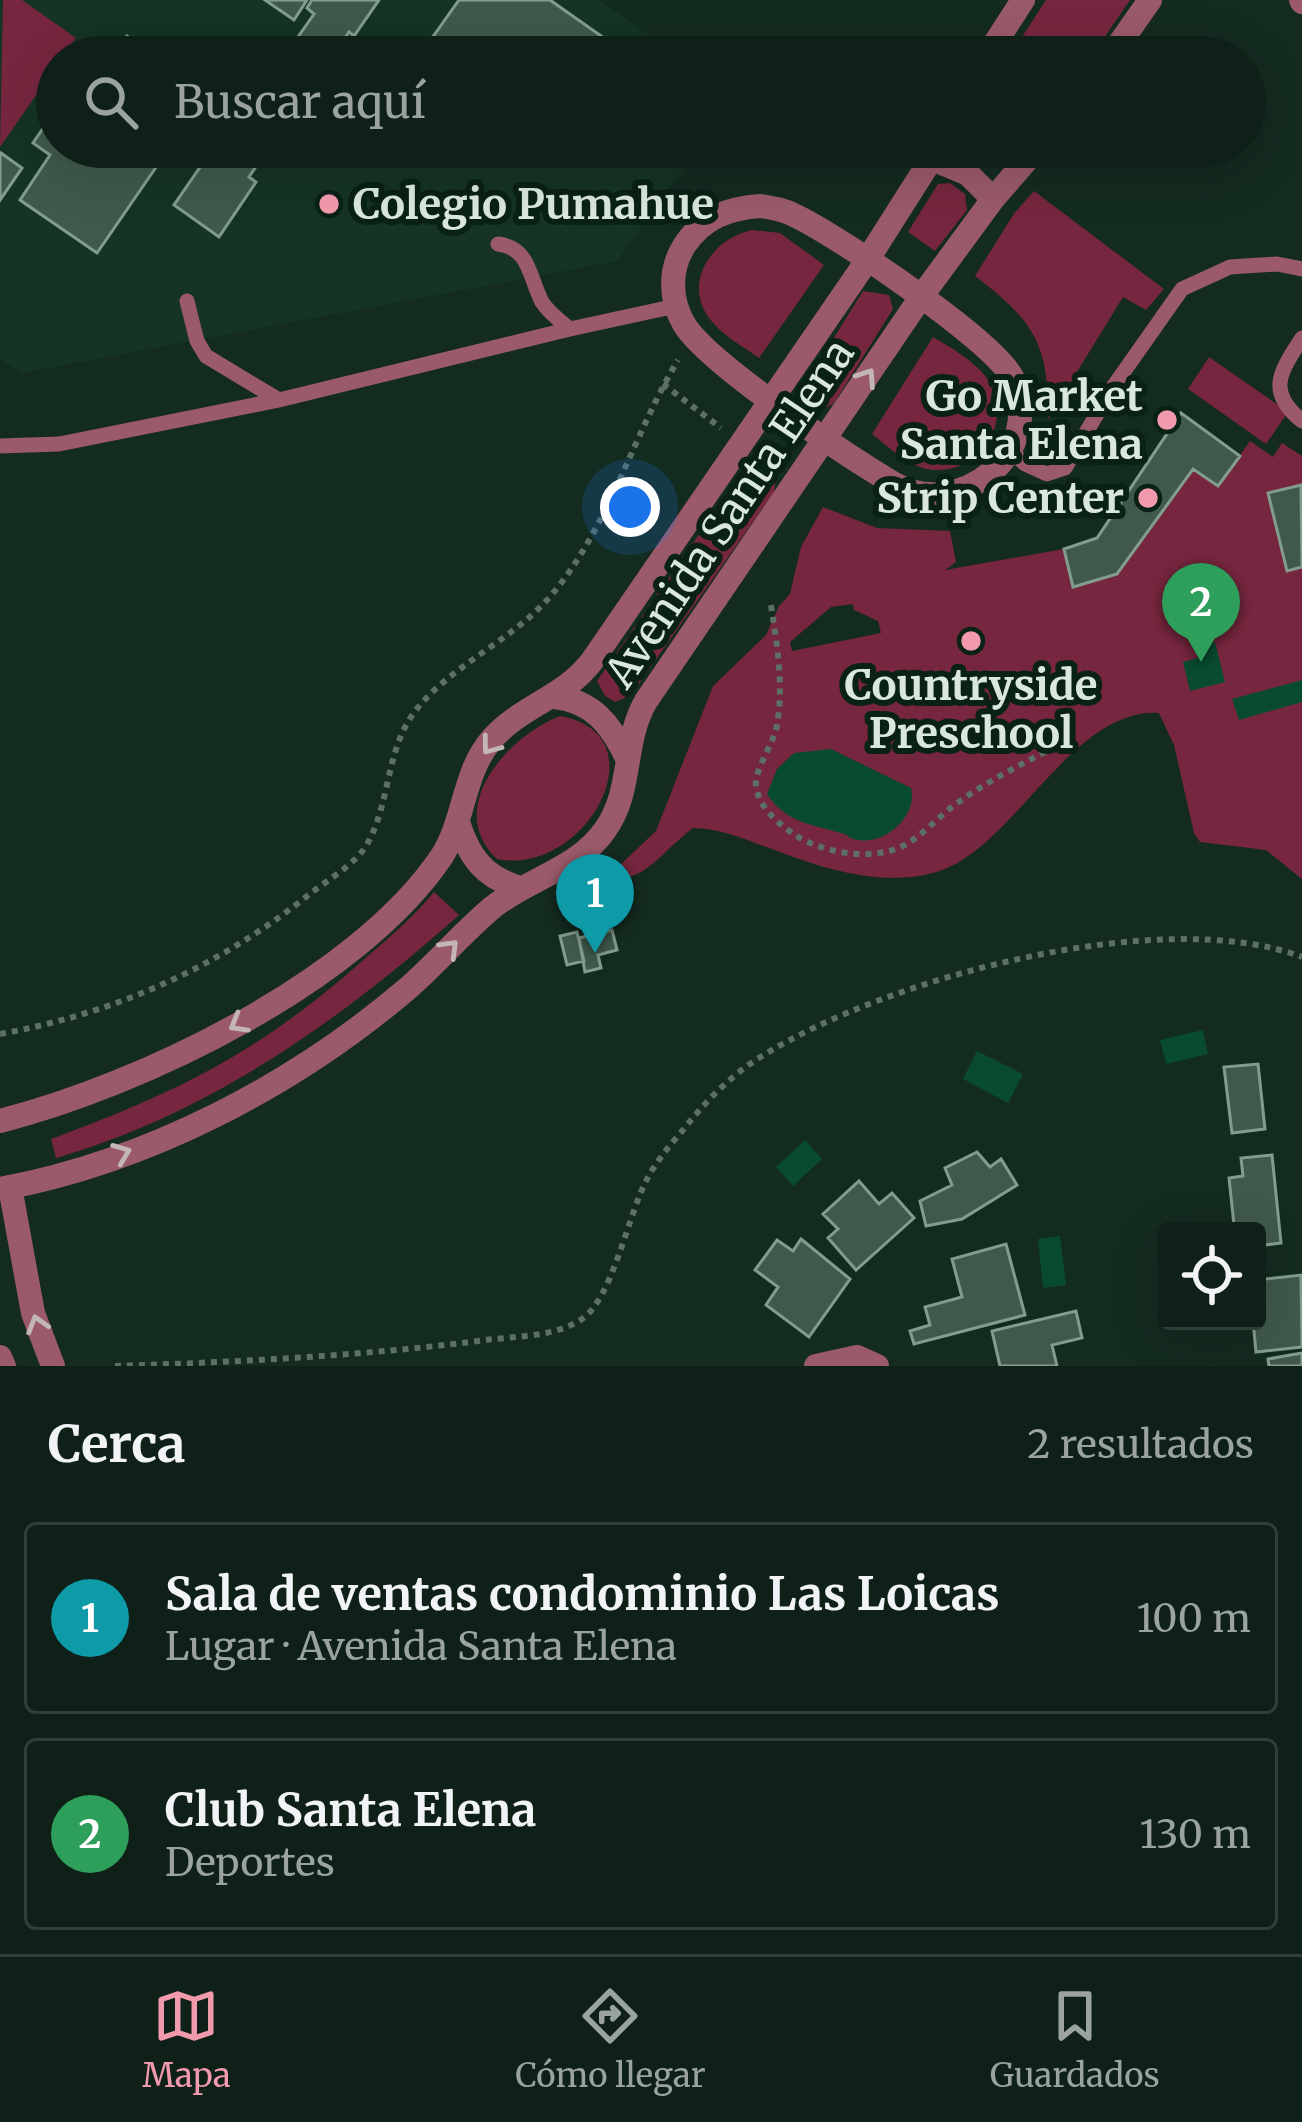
<!DOCTYPE html>
<html lang="es">
<head>
<meta charset="utf-8">
<style>
	body { margin:0; font-family:Merriweather,serif; background:#182821; color:#f1f3f6 }
	.controls { position:absolute; right:36px; bottom:36px; display:grid; overflow:hidden; border-radius:12px; box-shadow:0 12px 48px #0002 }
	.controls button { width:108px; height:108px; display:grid; place-items:center; padding:0; border:0; border-bottom:3px solid #2f3e37; background:#0f2018; color:#f1f3f6; font:60px sans-serif }
	.you { position:absolute; left:630px; top:507px; width:42px; height:42px; margin:-30px; border:9px solid #fff; border-radius:50%; background:#1a73e8; box-shadow:0 0 0 18px #1a73e833 }
	.badge { display:grid; place-items:center; width:78px; height:78px; border-radius:50%; background:#f29aad; color:#fff; font-size:39px; font-weight:700 }
	.pin { position:absolute; translate:-50% -99px; filter:drop-shadow(0 3px 6px #0008) }
	.pin::after { content:''; position:absolute; top:63px; width:42px; height:36px; background:inherit; clip-path:polygon(0 0,100% 0,50% 100%) }
	.list { margin:0; padding:0; list-style:none }
	h2 { display:flex; justify-content:space-between; align-items:center; height:156px; margin:0; padding:0 48px; font-size:51px }
	h2 small { font-size:39px; font-weight:400; color:#9ba3a2 }
	.list li { display:grid; grid-template-columns:78px 1fr auto; gap:36px; align-items:center; box-sizing:border-box; height:192px; margin:0 24px 24px; padding:0 24px; border:3px solid #2f3e37; border-radius:12px }
	.list b { display:block; font-size:45px; white-space:nowrap }
	.list p { margin:0; font-size:39px; white-space:nowrap; color:#9ba3a2 }
	.list em { font-size:39px; font-style:normal; color:#9ba3a2 }
	.icon { flex:none; width:66px; height:66px; fill:none; stroke:currentColor; stroke-width:2; stroke-linecap:round; stroke-linejoin:round }
	.map { position:relative; flex:none; width:1302px; height:1366px; overflow:hidden }
	.search { position:absolute; background:#0f2018; box-shadow:0 12px 48px #0002; left:36px; right:36px; top:36px; height:132px; display:flex; align-items:center; gap:30px; box-sizing:border-box; padding:0 42px; border-radius:66px; color:#9ba3a2; font-size:45px }
	.sheet { height:588px; background:#0f2018 }
	nav { display:flex; justify-content:space-around; align-items:center; box-sizing:border-box; height:168px; border-top:3px solid #2f3e37; background:#0f2018; font-size:33px; color:#9ba3a2 }
	nav a { display:grid; justify-items:center; gap:6px }
	nav .on { color:#f29aad }
	.map>svg:first-child { display:block }
</style>
</head>
<body>
<div class="map">
<svg width="1302" height="1366" viewBox="0 0 1302 1366">
	<rect width="100%" height="100%" fill="#142b20"/>
	<path fill="#153425" d="M0,0h599l81,57h-623v90h642l-82,114 -595,112 -22,-15z"/>
	<path fill="#76263e" fill-rule="evenodd" d="M3,0h19l54,38 -14,19h-5v8l-57,82z
		M1046,0h84l-39,57h-82z
		M950,183l15,11 2,16 -32,41 -27,-19 30,-48z
		M1034,191l130,98 -18,21 -23,-13 -75,122c1,-75 -14,-98 -73,-143l40,-64z
		M752,230l28,3 44,32 -65,93c-15,-11 -34,-21 -46,-35 -33,-37 -3,-84 39,-93z
		M863,291l26,4 4,14 -59,94 -12,7 -6,-2 -12,-22z
		M933,337c17,10 41,24 53,40 29,39 -1,94 -50,93 -24,0 -46,-22 -64,-36z
		M1209,357l79,55 -22,32 -78,-55z
		M1250,441l23,16 9,-14 20,13v423l-36,-29 -66,-8 -6,-9 -20,-88 -15,-32c-90,-5 -146,140 -226,160 -54,14 -112,-5 -161,-24 -26,-9 -51,-21 -79,-21 -20,14 -43,45 -65,49l-7,-13 35,-33 57,-145 53,-51 13,-29 11,-12 11,-47 22,-40 54,21 73,3 6,31 -11,8 119,-21 10,38 43,-13 76,-105 25,17zM853,604l1,6 24,11 3,12 -89,18 -2,-9 41,-35z
		M750,461l26,17 -2,14 -143,203 -16,7 -10,-6 -8,-15z
		M560,716c103,18 27,161 -63,143 -54,-51 11,-123 63,-143z
		M434,892l25,23c-119,106 -249,198 -403,243l-5,-19c127,-47 207,-86 310,-177 25,-22 52,-44 73,-70z"/>
	<path fill="#084b31" d="M1215,642l10,40 -35,9 -7,-29 22,-6 -2,-12z
		M1302,680v22l-63,18 -7,-21z
		M831,749l80,39c7,27 -25,57 -53,52 -11,-2 -7,-4 -17,-7 -30,-9 -55,-10 -74,-39l10,-25 17,-16z
		M1203,1030l5,24 -42,10 -6,-24z
		M977,1051l46,23 -15,29 -45,-24z
		M805,1140l17,19 -29,27 -17,-19z
		M1060,1236l6,49 -23,3 -5,-49z"/>
	<path fill="#40594c" stroke="#829d8e" stroke-width="3" d="M265,0h42l-13,20z
		M312,0h67l-25,36 -5,-4 -17,25h-48l30,-43 -7,-6z
		M459,0h91l81,57h-202l3,-3 -7,-6z
		M127,36l29,21h-43z
		M57,108v39h113l-73,106 -77,-53 30,-45 -17,-12z
		M214,147h55l-20,30 7,5 -37,55 -45,-32z
		M1,153l21,15 -22,32v-45z
		M1181,413l59,43 -22,30 -25,-17 -76,105 -44,13 -9,-38 33,-11z
		M1301,485l1,82 -15,4 -19,-78z
		M612,930l5,20 -19,5 3,13 -16,4 -6,-34z
		M577,932l7,29 -17,4 -7,-29z
		M1258,1064l7,65 -33,4 -8,-66z
		M977,1152l13,15 11,-8 16,26 -55,34 -36,7 -6,-25 32,-16 -7,-17z
		M1272,1155l9,88 -24,3v-15h-7v-7l-16,1 -5,-47 14,-2 -2,-18z
		M859,1181l20,23 13,-11 22,25 -58,52 -28,-32 10,-9 -15,-15z
		M801,1239l49,40 -41,58 -43,-32 12,-18 -23,-17 22,-30 16,11z
		M1006,1244l19,71 -111,29 -4,-13 20,-6 -5,-18 37,-10 -10,-38z
		M1301,1275l1,72 -46,5 -3,-31h4v-41z
		M1076,1311l6,27 -30,7 5,21h-57l-8,-35z
		M1302,1353v13h-33l-1,-7z"/>
	<g fill="none" stroke-linecap="round" stroke-linejoin="round">
		<path stroke="#5d7067" stroke-width="6" stroke-dasharray="6 6" stroke-linecap="butt" d="M663,384l58,44
			M771,605c6,40 13,80 6,120 -3,18 -23,46 -21,60 2,22 22,38 39,50 30,19 83,28 115,7 18,-12 32,-29 50,-41 35,-25 75,-43 113,-64
			M0,1034c116,-21 219,-67 311,-141 18,-14 43,-28 55,-47 25,-42 19,-97 50,-136 36,-46 100,-71 138,-118 56,-68 79,-157 124,-232
			M115,1366c123,-4 248,-10 371,-26 31,-4 69,-3 96,-21 30,-20 46,-103 64,-138 9,-18 24,-36 37,-51 22,-28 48,-55 79,-74 125,-78 399,-152 540,-99"/>
		<path stroke="#9a5a69" stroke-width="15" d="M498,244c32,4 31,33 44,58 7,11 18,19 28,27l106,-23
			M187,301l10,40 9,15 73,44 291,-71
			M1302,338c-21,33 -37,53 0,83
			M0,446l59,-2 220,-44
			M1011,451l14,13 22,10 18,-6 48,-81 69,-98 48,-22 47,-3 25,5"/>
		<path stroke="#9a5a69" stroke-width="24" d="M1301,0l1,2
			M761,206c12,2 24,4 35,10 43,21 199,125 217,163 33,73 -53,143 -120,104 -43,-25 -187,-121 -209,-159 -14,-24 -15,-54 0,-78 19,-29 45,-38 77,-40z
			M10,1187l23,126 20,53
			M0,1357l4,9
			M816,1366l41,-9 20,9"/>
		<path stroke="#9a5a69" stroke-width="24" d="M986,57l37,-57
			M1110,57l40,-57
			M932,159l36,15 25,25
			M555,697c38,4 56,28 72,61
			M458,822c11,35 26,56 63,66
			M0,1121c142,-36 358,-140 442,-265 23,-36 21,-84 50,-117 29,-33 73,-42 100,-78l274,-399 73,-115
			M0,1189c147,-27 293,-103 407,-200 30,-26 55,-56 86,-82 35,-28 86,-39 112,-77 28,-38 17,-88 41,-129l275,-404 72,-98 45,-52"/>
	</g>
	<defs><path id="oneway-chevron" d="M-2-3.5L2.5 0L-2 3.5" fill="none" stroke-width="1.6" stroke-linecap="round" stroke-linejoin="round" transform="scale(3)"/></defs>
	<g stroke="#c3b6b6">
		<use href="#oneway-chevron" transform="translate(867 377) rotate(-56)"/>
		<use href="#oneway-chevron" transform="translate(490 746) rotate(127)"/>
		<use href="#oneway-chevron" transform="translate(450 948) rotate(-45)"/>
		<use href="#oneway-chevron" transform="translate(238 1024) rotate(150)"/>
		<use href="#oneway-chevron" transform="translate(122 1153) rotate(-21)"/>
		<use href="#oneway-chevron" transform="translate(37 1324) rotate(-107)"/>
	</g>
	<g fill="#f29aad" stroke="#0a2116" stroke-width="4.5">
		<circle cx="329" cy="204" r="12"/>
		<circle cx="1167" cy="420" r="12"/>
		<circle cx="1148" cy="498" r="12"/>
		<circle cx="971" cy="641" r="12"/>
	</g>
	<g text-anchor="middle" dominant-baseline="central" stroke-width="12" stroke-linejoin="round" paint-order="stroke">
		<g font-size="42" font-weight="bold" fill="#d9e7df" stroke="#0a2116" text-anchor="end">
			<text x="353" y="204" text-anchor="start">Colegio Pumahue</text>
			<text x="1143" y="396">Go Market<tspan x="1143" dy="48">Santa Elena</tspan></text>
			<text x="1124" y="498">Strip Center</text>
			<text x="971" y="685" text-anchor="middle">Countryside<tspan x="971" dy="48">Preschool</tspan></text>
		</g>
		<g font-size="42" fill="#d9e7df" stroke="#0a2116">
			<text transform="translate(729 513) rotate(-56)">Avenida Santa Elena</text>
		</g>
	</g>
</svg>
<div class="controls">
<button><svg class="icon" aria-label="locate" viewBox="0 0 24 24"><circle cx="12" cy="12" r="6"/><path d="M12 2v4M12 18v4M2 12h4M18 12h4"/></svg></button>
</div>
<div class="you"></div>
<div class="pin badge" style="left:595px;top:953px;background:#0f9aa8">1</div>
<div class="pin badge" style="left:1201px;top:662px;background:#2e9e5b">2</div>
<div class="search"><svg class="icon" aria-label="search" viewBox="0 0 24 24"><circle cx="10" cy="10" r="6"/><path d="M15 15l6 6"/></svg>Buscar aquí</div>
</div>
<section class="sheet">
<h2>Cerca<small>2 resultados</small></h2>
<ul class="list">
<li><span class="badge" style="background:#0f9aa8">1</span><div><b>Sala de ventas condominio Las Loicas</b><p>Lugar · Avenida Santa Elena</p></div><em>100 m</em></li>
<li><span class="badge" style="background:#2e9e5b">2</span><div><b>Club Santa Elena</b><p>Deportes</p></div><em>130 m</em></li>
</ul>
</section>
<nav>
<a class="on"><svg class="icon" aria-label="map" viewBox="0 0 24 24"><path d="M3 6l6-2 6 2 6-2v14l-6 2-6-2-6 2zM9 4v14M15 6v14"/></svg>Mapa</a>
<a><svg class="icon" aria-label="directions" viewBox="0 0 24 24"><path d="M12 3l9 9-9 9-9-9zM9 14v-3h6M13 9l2 2-2 2"/></svg>Cómo llegar</a>
<a><svg class="icon" aria-label="saved" viewBox="0 0 24 24"><path d="M7 4h10v16l-5-4-5 4z"/></svg>Guardados</a>
</nav>
</body>
</html>
